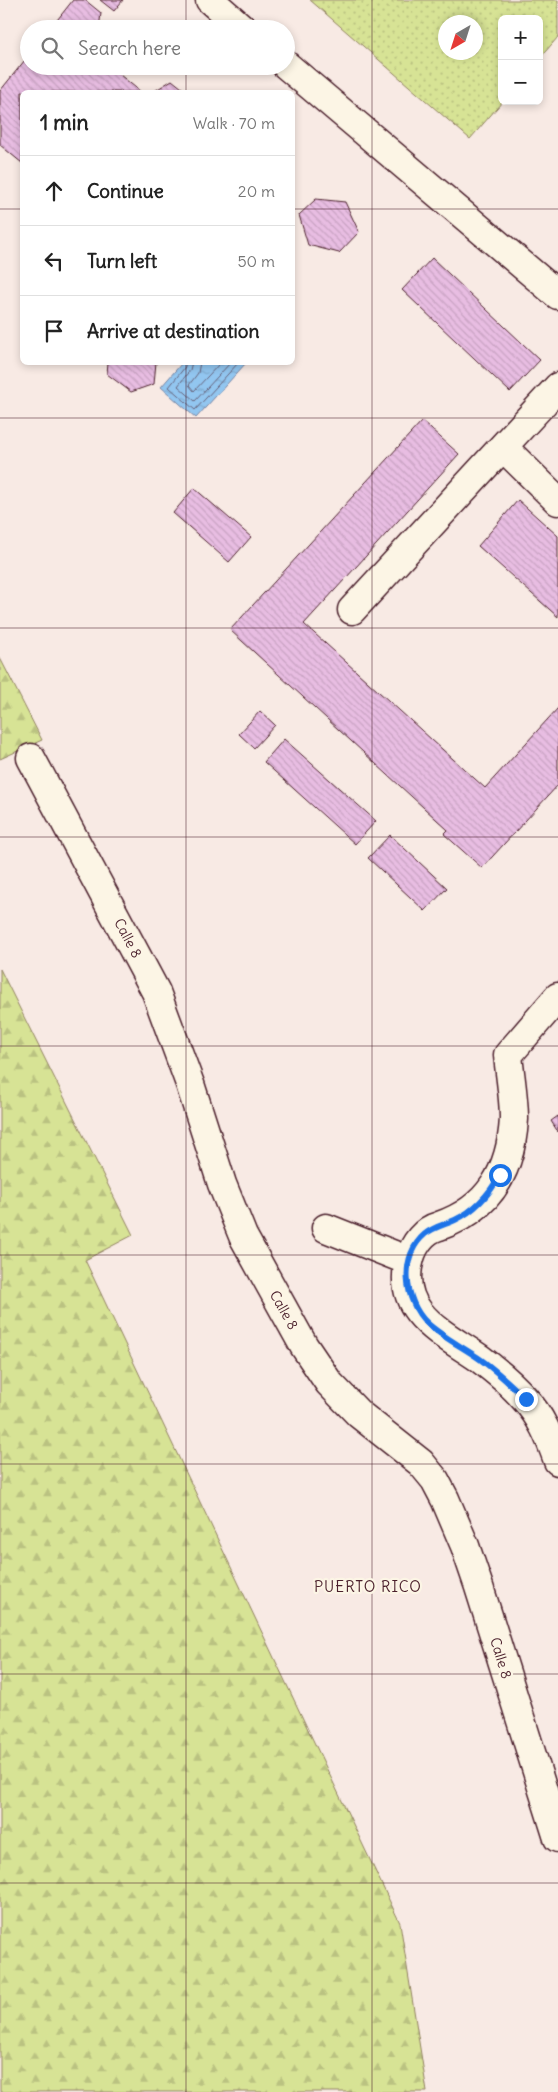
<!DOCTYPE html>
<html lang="en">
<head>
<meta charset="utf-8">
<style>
	body { margin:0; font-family:Delius,sans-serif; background:#f6f6f6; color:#222 }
	.controls { position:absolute; right:15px; top:15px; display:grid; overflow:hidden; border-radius:8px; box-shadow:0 2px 8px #0003 }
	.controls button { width:45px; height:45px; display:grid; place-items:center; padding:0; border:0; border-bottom:1px solid #e0e0e0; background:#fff; color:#222; font:25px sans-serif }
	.compass { position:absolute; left:438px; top:15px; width:45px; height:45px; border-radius:50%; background:#fff; box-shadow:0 2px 8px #0003; rotate:219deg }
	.stop { position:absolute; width:15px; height:15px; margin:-11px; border:4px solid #1a73e8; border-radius:50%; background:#fff }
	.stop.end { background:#1a73e8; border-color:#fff; box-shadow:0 1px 5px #0008 }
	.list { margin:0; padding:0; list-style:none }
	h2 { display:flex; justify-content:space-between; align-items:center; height:65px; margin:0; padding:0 20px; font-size:21px }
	h2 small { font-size:16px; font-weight:400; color:#767676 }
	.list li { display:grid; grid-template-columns:32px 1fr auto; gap:15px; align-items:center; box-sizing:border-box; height:70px; padding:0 20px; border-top:1px solid #e0e0e0 }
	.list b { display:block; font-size:19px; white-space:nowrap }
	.list em { font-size:16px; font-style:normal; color:#767676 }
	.icon { flex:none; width:28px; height:28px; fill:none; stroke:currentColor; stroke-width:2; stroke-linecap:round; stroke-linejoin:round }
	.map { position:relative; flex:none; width:558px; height:2092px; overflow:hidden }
	.search { position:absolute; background:#fff; box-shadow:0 2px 8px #0003; left:20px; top:20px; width:275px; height:55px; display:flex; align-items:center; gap:12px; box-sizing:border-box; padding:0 18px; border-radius:28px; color:#767676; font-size:19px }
	.panel { position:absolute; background:#fff; box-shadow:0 2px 8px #0003; left:20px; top:90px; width:275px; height:275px; border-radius:8px }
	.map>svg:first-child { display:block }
</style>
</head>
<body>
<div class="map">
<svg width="558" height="2092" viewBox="0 0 558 2092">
	<defs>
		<pattern id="grass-dots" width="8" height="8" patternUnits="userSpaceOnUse" patternTransform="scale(1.25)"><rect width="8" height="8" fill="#d7e395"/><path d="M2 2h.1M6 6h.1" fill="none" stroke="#bac281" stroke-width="1.8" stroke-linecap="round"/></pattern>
		<pattern id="forest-firs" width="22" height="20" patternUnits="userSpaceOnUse" patternTransform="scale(1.25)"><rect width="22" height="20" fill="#d7e395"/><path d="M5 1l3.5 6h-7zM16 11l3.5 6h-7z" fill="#bac281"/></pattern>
		<pattern id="water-ripples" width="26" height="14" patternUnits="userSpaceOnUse" patternTransform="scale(1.25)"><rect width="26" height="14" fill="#92c6f0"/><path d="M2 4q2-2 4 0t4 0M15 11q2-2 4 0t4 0" fill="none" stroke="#7faace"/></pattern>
		<pattern id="building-back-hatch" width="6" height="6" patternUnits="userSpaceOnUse" patternTransform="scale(1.25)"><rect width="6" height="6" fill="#e8bde2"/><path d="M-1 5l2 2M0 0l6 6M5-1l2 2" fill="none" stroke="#c8a2c2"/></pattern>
	</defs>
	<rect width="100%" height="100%" fill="#f8eae4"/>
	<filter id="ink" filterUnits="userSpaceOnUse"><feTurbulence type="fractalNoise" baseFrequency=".02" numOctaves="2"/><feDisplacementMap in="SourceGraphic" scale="10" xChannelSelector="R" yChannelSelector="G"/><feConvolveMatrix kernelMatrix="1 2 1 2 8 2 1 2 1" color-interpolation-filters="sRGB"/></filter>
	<g filter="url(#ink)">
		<path fill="url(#grass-dots)" stroke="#908160" fill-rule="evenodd" d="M310,0h248v37l-19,22v-40h-37l1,82 -33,38zM446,22h30v30h-30z"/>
		<path fill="url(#forest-firs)" stroke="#908160" d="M0,658l42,82 -42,19z
			M0,969l133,266 -48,25 315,663 27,169h-427z"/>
		<path fill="url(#water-ripples)" stroke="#7583a1" d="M182,363v-1l64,1 -50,55 -35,-31z"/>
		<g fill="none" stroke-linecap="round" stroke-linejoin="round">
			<path stroke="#67627a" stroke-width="1" d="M186,362l-1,5 -16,20 26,23 44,-48
				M192,362l-2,8 -12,16 17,15 36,-39
				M200,362l-2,11 -9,12 5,6 27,-29"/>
		</g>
		<path fill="url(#building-back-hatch)" stroke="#4a1f2b" d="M73,0h12l16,13 -2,16h-49z
			M100,0h23l-9,11z
			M29,55v11h80l32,26h-119v71l-22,-18v-54z
			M172,80l15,12h-34z
			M316,199l29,3 14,30 -20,21 -31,-8 -9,-30z
			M432,258l108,102 -30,32 -108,-102z
			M108,362h48l-2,22 -23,8 -24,-18z
			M422,421l37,33 -155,170 181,164 73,-80v77l-76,83 -38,-34 4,-4 -218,-200z
			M194,488l57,49 -22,25 -56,-49z
			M518,500l40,36v81l-80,-71z
			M260,711l15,14 -21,23 -15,-14z
			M284,739l92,82 -21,23 -91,-82z
			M390,835l57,53 -22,23 -57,-53z
			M558,1116v16l-7,-11z"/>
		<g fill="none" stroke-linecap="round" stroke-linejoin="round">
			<defs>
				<path id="minor" d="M210,0l33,29
					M286,65l272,230
					M503,447l55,54
					M352,610l206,-223
					M31,758l125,234 34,92 32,100 21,52 61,110 25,37 30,31 62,49 14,17 10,19 20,47 14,41 79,251
					M558,997l-50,58c2,21 6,43 6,64 -3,52 -25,90 -75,107 -15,4 -25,18 -29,32 -16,54 33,75 69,100 16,12 32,25 45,40 17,18 26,40 34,63
					M326,1228l83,33"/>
			</defs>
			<use href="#minor" stroke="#4a1f2b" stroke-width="31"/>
			<use href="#minor" stroke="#fcf5e5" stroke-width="28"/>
		</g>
	</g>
	<g fill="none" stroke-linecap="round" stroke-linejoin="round" filter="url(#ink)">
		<path stroke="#1a73e8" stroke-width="6" d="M500,1175c-11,20 -24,35 -45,45 -11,5 -20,6 -30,14 -26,22 -21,67 2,89 14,13 34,23 50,34 18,12 33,27 49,42"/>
	</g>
	<path fill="none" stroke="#4a1f2b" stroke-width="1" stroke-opacity="0.55" d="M186,0v29M372,0v2092M186,66v26M0,209h22M292,209h266M186,362v1730M0,418h558M0,628h558M0,837h558M0,1046h558M0,1255h558M0,1464h558M0,1674h558M0,1883h558"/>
	<g text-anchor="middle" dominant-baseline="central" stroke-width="4.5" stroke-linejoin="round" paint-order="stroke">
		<g font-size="14" fill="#4a1f2b" stroke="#fcf5e5">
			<text transform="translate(128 938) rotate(62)">Calle 8</text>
			<text transform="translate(284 1310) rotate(61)">Calle 8</text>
			<text transform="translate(501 1658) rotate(73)">Calle 8</text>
		</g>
		<g font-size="15" letter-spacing="1" fill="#4a1f2b" stroke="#fcf5e5">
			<text x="368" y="1586">PUERTO RICO</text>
		</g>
	</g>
</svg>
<div class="controls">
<button>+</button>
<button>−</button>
</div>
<svg class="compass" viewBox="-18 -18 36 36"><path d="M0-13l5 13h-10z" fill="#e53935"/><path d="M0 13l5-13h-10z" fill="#767676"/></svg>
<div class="stop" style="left:500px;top:1175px"></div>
<div class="stop end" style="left:526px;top:1399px"></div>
<div class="search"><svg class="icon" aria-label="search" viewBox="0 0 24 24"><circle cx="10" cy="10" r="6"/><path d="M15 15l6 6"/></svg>Search here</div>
<section class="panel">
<h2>1 min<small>Walk · 70 m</small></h2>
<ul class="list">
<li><svg class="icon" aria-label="ahead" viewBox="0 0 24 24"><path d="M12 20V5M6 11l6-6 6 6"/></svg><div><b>Continue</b></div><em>20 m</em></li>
<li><svg class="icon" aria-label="left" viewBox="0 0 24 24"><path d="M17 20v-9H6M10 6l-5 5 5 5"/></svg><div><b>Turn left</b></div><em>50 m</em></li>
<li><svg class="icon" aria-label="arrive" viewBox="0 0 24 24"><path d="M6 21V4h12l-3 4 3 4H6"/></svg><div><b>Arrive at destination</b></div></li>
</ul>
</section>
</div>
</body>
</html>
